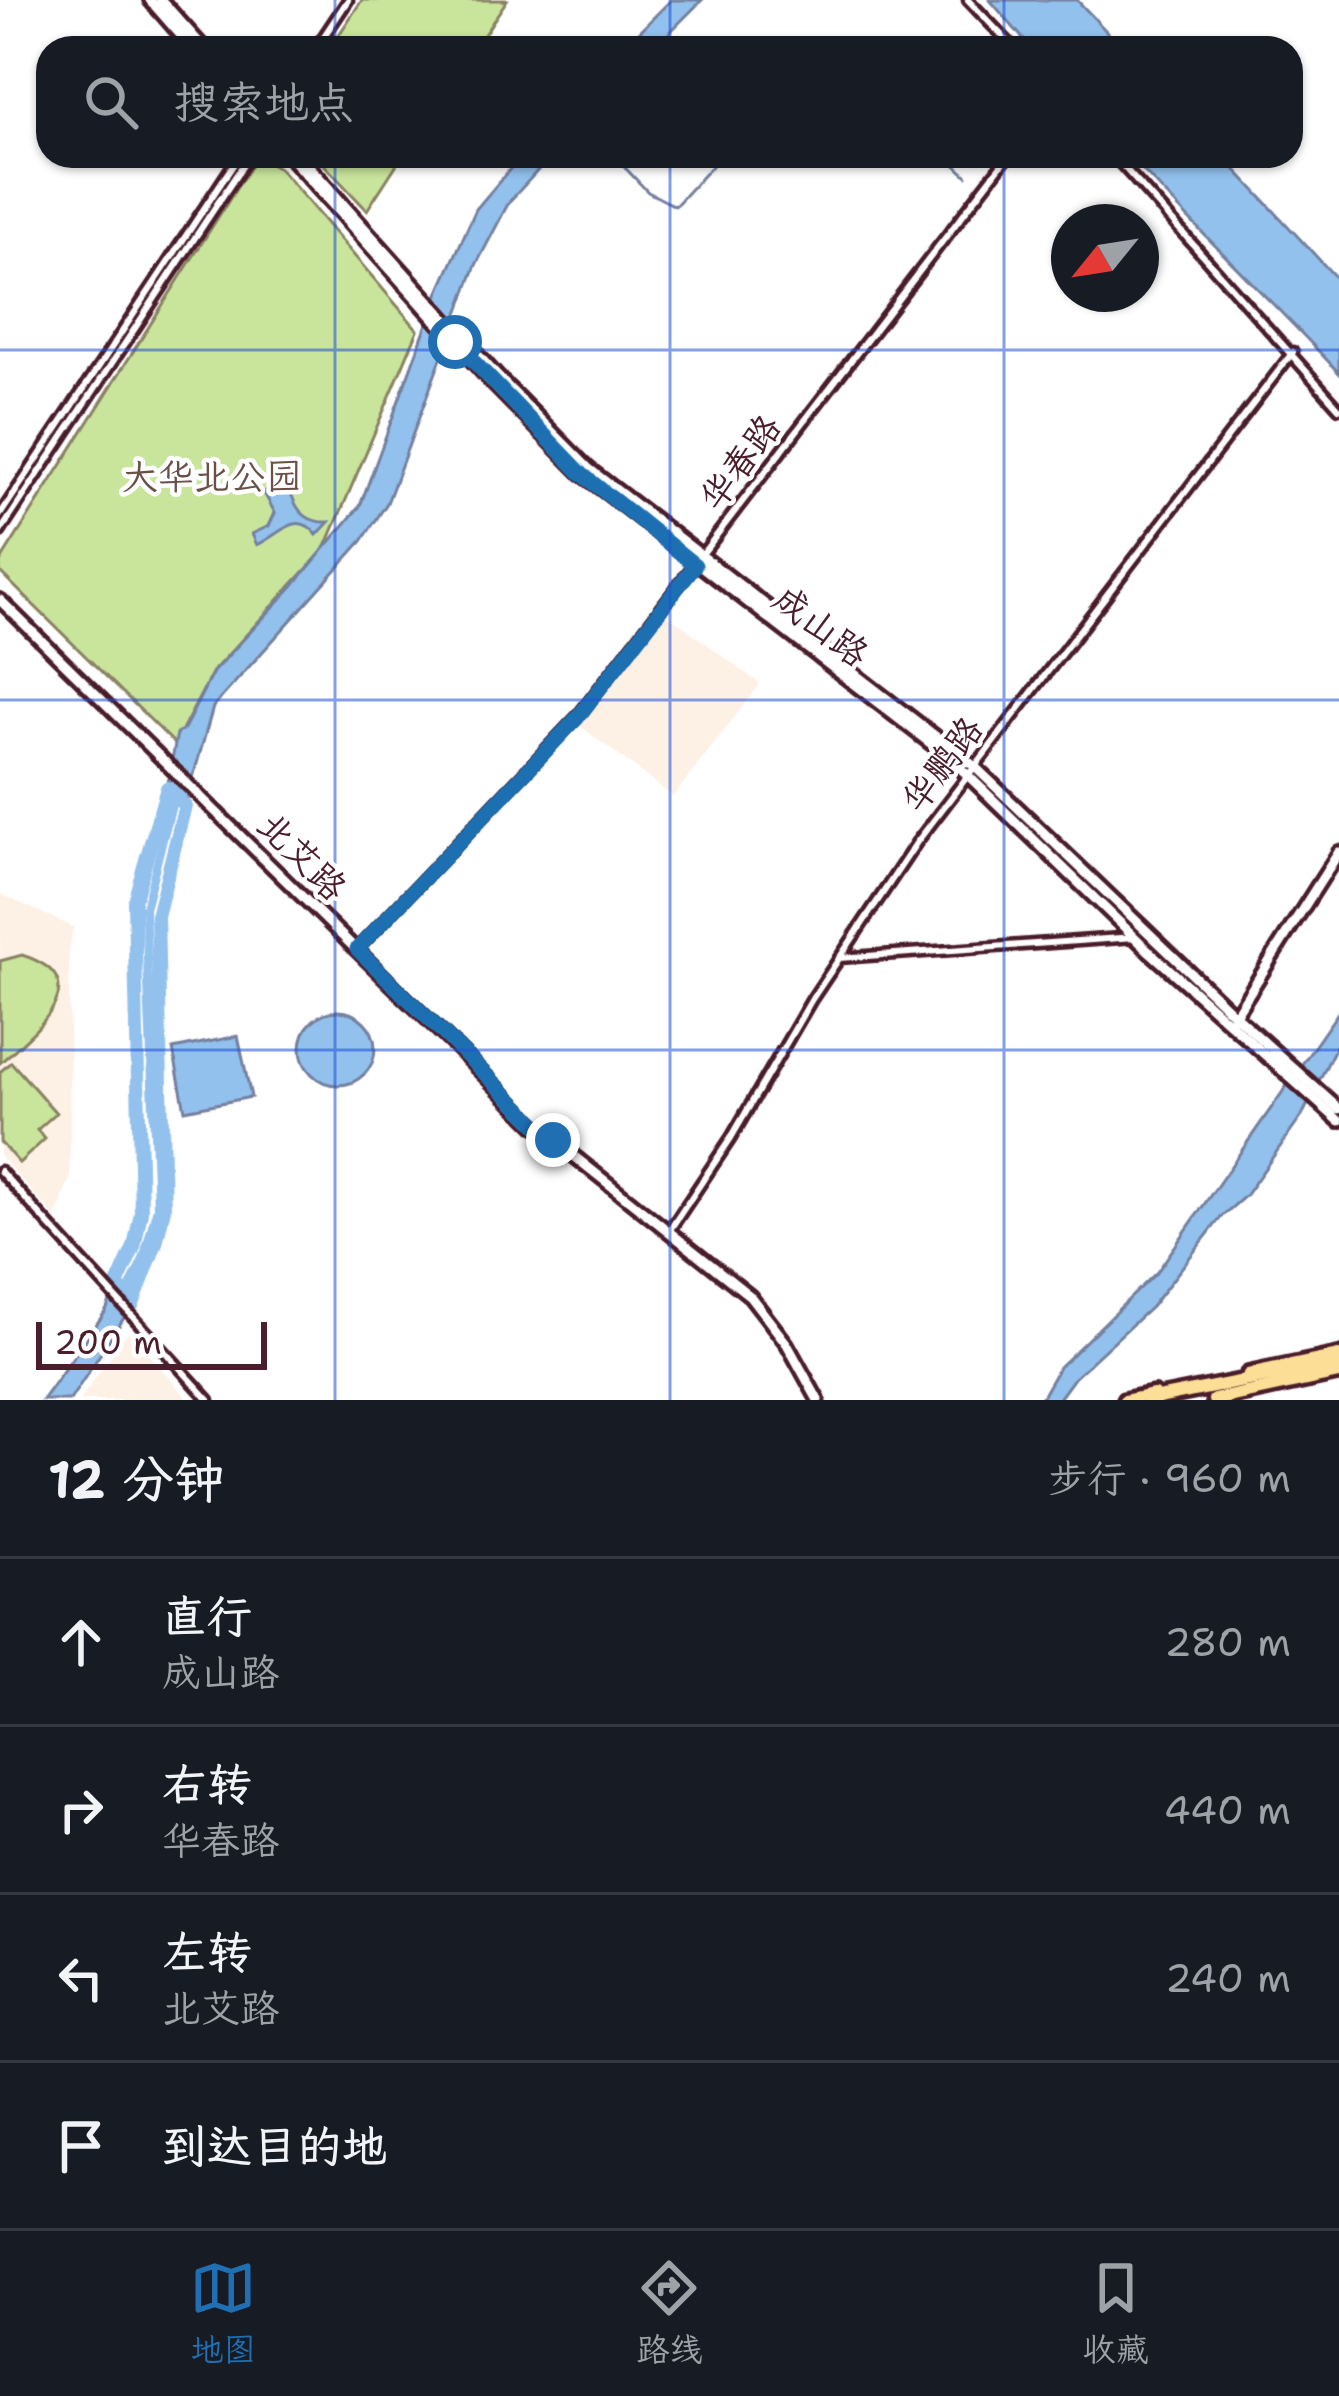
<!DOCTYPE html>
<html lang="zh">
<head>
<meta charset="utf-8">
<style>
	body { margin:0; font-family:"Shantell Sans","LXGW WenKai TC",sans-serif; background:#242831; color:#f1f3f6 }
	.compass { position:absolute; left:1051px; top:204px; width:108px; height:108px; border-radius:50%; background:#171b24; box-shadow:0 3px 9px #0004; rotate:240deg }
	.scale { position:absolute; left:36px; bottom:30px; width:231px; box-sizing:border-box; padding-left:12px; border:6px solid #4a1f2b; border-top:0; font-size:33px; line-height:42px; white-space:nowrap; color:#4a1f2b; -webkit-text-stroke:9px #fff; paint-order:stroke }
	.stop { position:absolute; width:36px; height:36px; margin:-27px; border:9px solid #1f6fb2; border-radius:50%; background:#fff }
	.stop.end { background:#1f6fb2; border-color:#fff; box-shadow:0 3px 12px #0008 }
	.list { margin:0; padding:0; list-style:none }
	h2 { display:flex; justify-content:space-between; align-items:center; height:156px; margin:0; padding:0 48px; font-size:51px }
	h2 small { font-size:39px; font-weight:400; color:#9ea1a6 }
	.list li { display:grid; grid-template-columns:78px 1fr auto; gap:36px; align-items:center; box-sizing:border-box; height:168px; padding:0 48px; border-top:3px solid #363941 }
	.list b { display:block; font-size:45px; white-space:nowrap }
	.list p { margin:0; font-size:39px; white-space:nowrap; color:#9ea1a6 }
	.list em { font-size:39px; font-style:normal; color:#9ea1a6 }
	.icon { flex:none; width:66px; height:66px; fill:none; stroke:currentColor; stroke-width:2; stroke-linecap:round; stroke-linejoin:round }
	.map { position:relative; flex:none; width:1339px; height:1400px; overflow:hidden }
	.search { position:absolute; background:#171b24; box-shadow:0 3px 9px #0004; left:36px; right:36px; top:36px; height:132px; display:flex; align-items:center; gap:30px; box-sizing:border-box; padding:0 42px; border-radius:36px; color:#9ea1a6; font-size:45px }
	.sheet { height:828px; background:#171b24 }
	nav { display:flex; justify-content:space-around; align-items:center; box-sizing:border-box; height:168px; border-top:3px solid #363941; background:#171b24; font-size:33px; color:#9ea1a6 }
	nav a { display:grid; justify-items:center; gap:6px }
	nav .on { color:#1f6fb2 }
	.map>svg:first-child { display:block }
</style>
</head>
<body>
<div class="map">
<svg width="1339" height="1400" viewBox="0 0 1339 1400">
	<rect width="100%" height="100%" fill="#fff"/>
	<filter id="ink" filterUnits="userSpaceOnUse"><feTurbulence type="fractalNoise" baseFrequency=".00833" numOctaves="2"/><feDisplacementMap in="SourceGraphic" scale="24" xChannelSelector="R" yChannelSelector="G"/><feConvolveMatrix kernelMatrix="1 2 1 2 8 2 1 2 1" color-interpolation-filters="sRGB"/></filter>
	<g filter="url(#ink)">
		<path fill="#fdf0e5" d="M667,614l93,70 -87,113 -94,-72z
			M0,894l73,33 -4,25 1,226 -14,40 -56,-62z
			M128,1332l61,68h-109z"/>
		<path fill="#c9e59c" stroke="#8a8264" stroke-width="3" d="M362,0h145l-32,48h-145z
			M316,156h86l-35,54z
			M263,159l16,9 139,162 -93,219 -112,122 -38,73 -175,-172v-10l253,-400z
			M22,955c80,26 10,78 -22,108v-102z
			M11,1062l45,51 -19,17 8,9 -26,24 -19,-21v-70z"/>
		<path fill="#92c1ed" stroke="#75809f" stroke-width="3" d="M671,0h31l-48,48h-31z
			M990,0h87l45,48h-91z
			M521,156h30l-42,46 -33,63 -89,238 -25,38 -149,166 -28,99 -18,-18 10,-55 7,-4 29,-57 80,-86 67,-80 78,-212 38,-85z
			M1130,156h93l116,125v92c-68,-74 -142,-142 -209,-217z
			M285,472c6,26 13,52 44,50l-12,13c-20,-26 -36,-1 -60,10l-5,-11 17,-8 6,-13 -11,-20z
			M1339,1011v29l-37,76 -57,80 -23,20 -71,91 -77,71 -16,22h-18l19,-33 98,-95z
			M301 1048a37 37 0 1 1 74 0a37 37 0 1 1-74 0Z
			M238,1036l13,61 -66,13 -12,-61z
			M117,1285l16,19 -63,96h-28l64,-89z"/>
		<g fill="none" stroke-linecap="round" stroke-linejoin="round">
			<path stroke="#75809f" stroke-width="3" d="M614,156l34,36 27,14 46,-50
				M946,156l21,20"/>
			<path stroke="#92c1ed" stroke-width="8" d="M124,1300l19,-41 14,-52 -12,-299 32,-122"/>
			<path stroke="#92c1ed" stroke-width="14" d="M167,788l18,18 -28,110 7,293 -8,34 -23,61 -16,-19 17,-38 7,-35 -7,-311z"/>
			<defs>
				<path id="street" d="M968,0l46,48
					M316,48l32,-48
					M1114,156l225,252
					M0,515l239,-359
					M0,532l249,-376
					M357,949l220,-232 431,-561
					M839,958l296,-21
					M0,1171l209,229
					M669,1231l62,-93 81,-139 105,-157 376,-490"/>
				<path id="secondary" d="M150,0l42,48
					M161,0l43,48
					M289,156l202,226 91,92 370,286 197,191 190,170
					M300,156l197,220 91,92 386,298 268,256 97,87
					M0,600l536,526 214,170 37,48 31,56
					M1232,1020l107,-168"/>
				<path id="primary" d="M1248,1374l91,-19
					M1124,1400l30,-6"/>
				<path id="highway" d="M1148,1400l191,-38
					M1214,1400l125,-27"/>
			</defs>
			<use href="#street" stroke="#4a1f2b" stroke-width="15"/>
			<use href="#secondary" stroke="#4a1f2b" stroke-width="18"/>
			<use href="#primary" stroke="#4a1f2b" stroke-width="20"/>
			<use href="#highway" stroke="#4a1f2b" stroke-width="21"/>
			<use href="#street" stroke="#fff" stroke-width="6"/>
			<use href="#secondary" stroke="#fff" stroke-width="9"/>
			<use href="#primary" stroke="#fdde96" stroke-width="10"/>
			<use href="#highway" stroke="#fdde96" stroke-width="12"/>
		</g>
	</g>
	<g fill="none" stroke-linecap="round" stroke-linejoin="round" filter="url(#ink)">
		<path stroke="#1f6fb2" stroke-width="15" d="M455,342l127,132 113,91 -117,152 -221,232 196,191"/>
	</g>
	<path fill="none" stroke="#1d4ed8" stroke-width="3" stroke-opacity="0.55" d="M335,0v48M670,0v48M1004,0v48M335,156v1244M670,156v1244M1004,156v1244M0,350h1339M0,700h1339M0,1050h1339"/>
	<g text-anchor="middle" dominant-baseline="central" stroke-width="9" stroke-linejoin="round" paint-order="stroke">
		<g font-size="36" fill="#4a1f2b" stroke="#fff">
			<text transform="translate(740 462) rotate(-53)">华春路</text>
			<text transform="translate(821 626) rotate(37)">成山路</text>
			<text transform="translate(942 764) rotate(-53)">华鹏路</text>
			<text transform="translate(302 856) rotate(45)">北艾路</text>
		</g>
		<g font-size="36" fill="#6a5047" stroke="#fff">
			<text x="212" y="476">大华北公园</text>
		</g>
	</g>
</svg>
<svg class="compass" viewBox="-18 -18 36 36"><path d="M0-13l5 13h-10z" fill="#e53935"/><path d="M0 13l5-13h-10z" fill="#9ea1a6"/></svg>
<div class="scale">200 m</div>
<div class="stop" style="left:455px;top:342px"></div>
<div class="stop end" style="left:553px;top:1140px"></div>
<div class="search"><svg class="icon" aria-label="search" viewBox="0 0 24 24"><circle cx="10" cy="10" r="6"/><path d="M15 15l6 6"/></svg>搜索地点</div>
</div>
<section class="sheet">
<h2>12 分钟<small>步行 · 960 m</small></h2>
<ul class="list">
<li><svg class="icon" aria-label="ahead" viewBox="0 0 24 24"><path d="M12 20V5M6 11l6-6 6 6"/></svg><div><b>直行</b><p>成山路</p></div><em>280 m</em></li>
<li><svg class="icon" aria-label="right" viewBox="0 0 24 24"><path d="M7 20v-9h11M14 6l5 5-5 5"/></svg><div><b>右转</b><p>华春路</p></div><em>440 m</em></li>
<li><svg class="icon" aria-label="left" viewBox="0 0 24 24"><path d="M17 20v-9H6M10 6l-5 5 5 5"/></svg><div><b>左转</b><p>北艾路</p></div><em>240 m</em></li>
<li><svg class="icon" aria-label="arrive" viewBox="0 0 24 24"><path d="M6 21V4h12l-3 4 3 4H6"/></svg><div><b>到达目的地</b></div></li>
</ul>
</section>
<nav>
<a class="on"><svg class="icon" aria-label="map" viewBox="0 0 24 24"><path d="M3 6l6-2 6 2 6-2v14l-6 2-6-2-6 2zM9 4v14M15 6v14"/></svg>地图</a>
<a><svg class="icon" aria-label="directions" viewBox="0 0 24 24"><path d="M12 3l9 9-9 9-9-9zM9 14v-3h6M13 9l2 2-2 2"/></svg>路线</a>
<a><svg class="icon" aria-label="saved" viewBox="0 0 24 24"><path d="M7 4h10v16l-5-4-5 4z"/></svg>收藏</a>
</nav>
</body>
</html>
